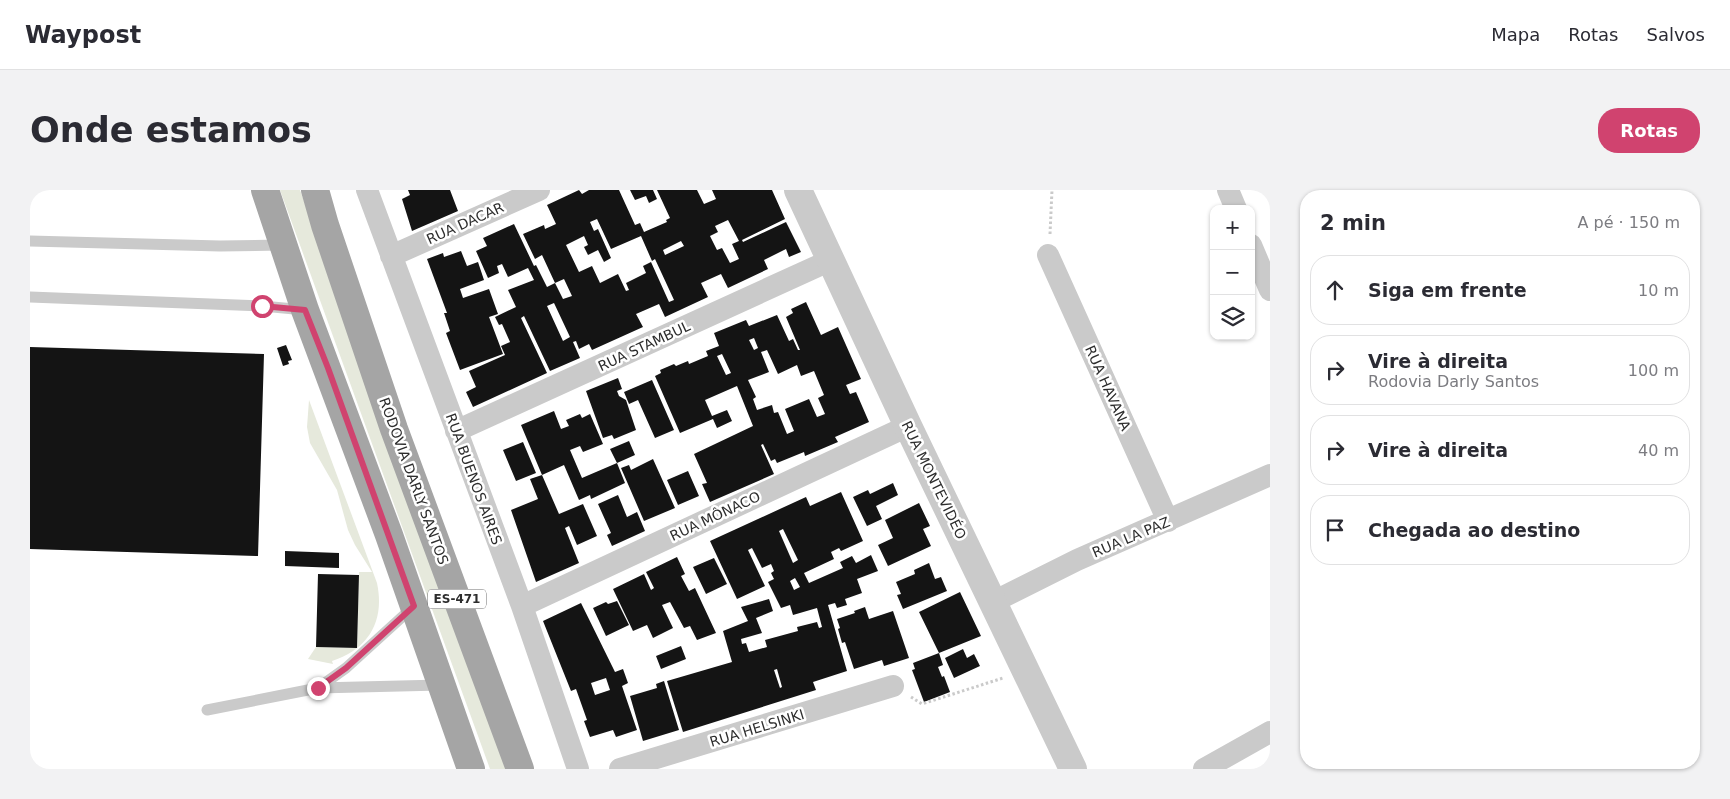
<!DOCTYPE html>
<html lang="pt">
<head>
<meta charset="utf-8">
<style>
	body { margin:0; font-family:"DejaVu Sans",sans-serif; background:#f2f2f3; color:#2b2b33 }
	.controls { position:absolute; right:15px; top:15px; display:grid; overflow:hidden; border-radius:10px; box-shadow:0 1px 4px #0004 }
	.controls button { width:45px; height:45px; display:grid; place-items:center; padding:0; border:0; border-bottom:1px solid #e1e1e2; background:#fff; color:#2b2b33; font:25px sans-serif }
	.stop { position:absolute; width:15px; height:15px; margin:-11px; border:4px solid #d0436f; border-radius:50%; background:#fff }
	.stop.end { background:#d0436f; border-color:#fff; box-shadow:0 1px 5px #0008 }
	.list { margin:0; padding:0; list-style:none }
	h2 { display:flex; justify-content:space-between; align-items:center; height:65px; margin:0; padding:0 20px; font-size:21px }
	h2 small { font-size:16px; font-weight:400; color:#7c7c81 }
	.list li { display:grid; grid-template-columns:32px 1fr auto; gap:15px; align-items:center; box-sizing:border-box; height:70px; margin:0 10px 10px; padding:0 10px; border:1px solid #e1e1e2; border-radius:20px }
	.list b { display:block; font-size:19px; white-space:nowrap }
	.list p { margin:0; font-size:16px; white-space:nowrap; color:#7c7c81 }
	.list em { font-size:16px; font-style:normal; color:#7c7c81 }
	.icon { flex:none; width:28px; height:28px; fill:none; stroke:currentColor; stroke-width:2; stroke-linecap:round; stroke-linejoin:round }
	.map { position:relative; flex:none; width:1240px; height:579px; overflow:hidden; border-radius:20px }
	header { display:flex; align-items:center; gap:30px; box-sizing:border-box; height:70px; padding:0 25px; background:#fff; border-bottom:1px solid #e1e1e2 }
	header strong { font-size:24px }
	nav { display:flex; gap:28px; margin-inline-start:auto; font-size:18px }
	.intro { display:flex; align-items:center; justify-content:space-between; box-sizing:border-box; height:120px; padding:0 30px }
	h1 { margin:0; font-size:35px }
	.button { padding:12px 22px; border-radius:20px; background:#d0436f; color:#fff; font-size:18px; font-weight:700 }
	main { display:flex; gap:30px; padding:0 30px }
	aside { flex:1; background:#fff; border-radius:20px; box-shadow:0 1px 4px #0004 }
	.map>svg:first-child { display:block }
</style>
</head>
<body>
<header>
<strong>Waypost</strong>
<nav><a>Mapa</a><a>Rotas</a><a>Salvos</a></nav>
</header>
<div class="intro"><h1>Onde estamos</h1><a class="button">Rotas</a></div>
<main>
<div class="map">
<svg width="1240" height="579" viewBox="0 0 1240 579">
	<rect width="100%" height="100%" fill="#fff"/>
	<path fill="#e6e9dc" d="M250,0h20l210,579h-20z
		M279,210l68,183c8,38 -8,66 -45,78l1,3 -25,-5 8,-12 41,1 2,-76h13l-17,-27 -7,-15 -11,-40 -27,-47 -3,-16z"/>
	<path fill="#141414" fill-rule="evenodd" d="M378,0h42l8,21 -46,20 -10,-32 8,-4z
		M549,0l3,4 7,-4h30l16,35 5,-2 4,9 23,-10 -1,-2 4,-2 -13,-28h40l7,14 12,-5 -4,-9h60l13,29 -43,21 1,2 43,-20 15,30 -12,5 -3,-8 -22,11 4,9 -40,19 -7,-14 -20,9 7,14 -43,20 -6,-13 -23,10 7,13 -51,23 -3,-6 -10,5 -3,-8 -3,1 7,16 -30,13 -26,-55 -3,2 26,55 -74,34 -7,-15 10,-5 -7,-16 36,-16 -4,-9 9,-4 -8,-18 -3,1 -4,-8 21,-10 -8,-17 26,-10 -6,-12 -20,9 -6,-13 -5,2 2,7 -11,5 -12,-27 11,-5 -4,-8 31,-14 20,42 2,-1 11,22 8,-4 8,16 9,-3 -8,-17 -9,4 -13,-28 -7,4 -12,-25 21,-9 1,4 11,-5 -9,-19zM567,29l14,30 30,-13 11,25 3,-2 19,41 -5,2 -18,-40 -8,4 3,7 -20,10 3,7 -3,1 -8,-17 -18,9 -8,-17 -13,6 -13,-27 18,-9 4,9 -4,2 4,8 10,-5 6,12 7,-4 -13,-29 -4,2 -4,-9zM698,30l11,21 -7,3 7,15 -9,4 -8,-15 -5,2 -7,-14 8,-4 -3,-6zM651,51l3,5 -19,9 -2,-5zM524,113l16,34 -7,4 -16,-35z
		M600,0h23l4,9 -8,4 -3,-7 -11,4z
		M431,61l6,15 11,-4 6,18 -24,9 3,9 26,-9 9,25 -9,3 14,37 -43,16 -14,-37 4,-2 -6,-18h3l-20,-54 16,-6 1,4z
		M776,112l15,33 17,-8 23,52 -15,6 4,9 6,-2 13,30 -34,15 3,5 -33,14 -1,-4 -27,11 -2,-4 -4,2 -8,-17 -2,1 13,29 -64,28 -8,-18 5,-1 -13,-29 59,-28 -16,-40 -32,14 7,16 15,-6 5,11 -15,7 -4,-9 -33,14 -25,-57 6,-3 -1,-3 14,-6 2,2 12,-5 1,3 19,-8 -2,-5 13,-5 -5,-13 32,-13 3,6 28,-11 12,26 4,-2 5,11h2l-14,-33 7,-4 -2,-4zM724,148l4,10 -4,2 -5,-10zM737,160l11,24 19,-9 4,11 13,-5 10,24 -6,3 7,16 -8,3 -8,-18 -24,10 9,22 -7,3 -9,-22 -4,1 -2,-8 -15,5 -4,-11 3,-2 -8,-17 21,-8 -8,-20zM692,164l9,19 -5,2 -9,-19z
		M256,155l6,15 -4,1 1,3 -6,2 -6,-18z
		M0,157l234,7 -6,202 -228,-7z
		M588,188l4,11 -5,2 2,5 7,4 10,30 -22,9 -2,-4 -9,3 -17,-47z
		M622,190l22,50 -19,8 -17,-38 -9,4 -5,-12z
		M524,221l7,18 8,-3 -3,-6 14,-6 2,4 8,-4 13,30 -20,8 -3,-6 -10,4 12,28 35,-15 8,20 -34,16 -1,-4 -11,5 -15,-35 -22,10 -21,-50z
		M599,251l6,14 -18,8 -7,-14z
		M493,252l13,31 -20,8 -13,-31z
		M623,269l22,49 -31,13 -23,-53 8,-3 2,5z
		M658,281l11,25 -21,9 -11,-25z
		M512,285l17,39 24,-10 14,32 -20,9 -8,-19 -4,2 14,35 -43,19 -25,-72 27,-11 -8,-20z
		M863,293l5,12 -22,11 6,13 -15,7 -14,-29 15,-7 2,4z
		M811,302l22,49 -22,10 -2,-3 -8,4 3,7 -30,14 5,10 34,-15 -3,-6 12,-6 4,7 15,-8 7,16 -21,8 5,14 -17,6 2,6 -10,3 -2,-5 -7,2 19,66 -34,11 3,8 -133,42 -16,-51 65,-19 -9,-31 25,-10 -7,-14 28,-8 4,12 -17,7 6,15 -21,6 1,5 4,-1 3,9 18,-5 -2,-7 33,-9 -1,-4 20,-5 2,6 3,-1 -5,-19 -24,7 -3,-10 -9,3 -13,-26 6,-3 -3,-6 3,-2 -3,-7 -9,4 -10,-20 -4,2 17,36 -28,13 -27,-58 96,-44 4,9zM753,339l15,31 -5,3 -14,-32zM765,388l5,9 -6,3 -4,-9zM747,479l5,18 -2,1 -6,-18z
		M588,305l9,22 10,-5 8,19 -33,15 -5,-11 4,-2 -13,-29z
		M889,313l11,23 -7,3 8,17 -43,20 -10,-21 15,-7 -8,-18z
		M255,361l54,2v15l-54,-2z
		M647,367l8,17 -4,2 8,15 6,-3 21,45 -19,7 -7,-14 -6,2 -14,-26 -8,3 11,23 -20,10 -6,-13 -14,6 -20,-42 31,-15 7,16 3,-2 -8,-16z
		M684,368l13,26 -21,10 -13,-27z
		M899,373l6,16 6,-2 6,14 -44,18 -6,-14 4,-1 -5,-12 19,-8 -1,-4z
		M288,384l41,1 -2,73 -41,-1z
		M930,402l21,44 -42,17 -20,-41z
		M587,411l12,24 -23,11 -13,-28 13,-6 2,2z
		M551,413l34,69 8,-3 5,14 -6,3 15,44 -21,7 -3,-7 -23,7 -6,-16 3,-1 -11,-31 -5,2 -28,-70zM576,488l4,12 -15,5 -4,-12z
		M835,417l4,12 24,-8 16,47 -25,8 -2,-6 -28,9 -9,-27 -3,1 -4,-14 2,-1 -3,-9 18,-6 -1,-2z
		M651,456l5,13 -25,10 -5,-13z
		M933,459l4,9 7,-4 6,12 -26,12 -9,-20z
		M909,463l4,12 -5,2 4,10 2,-1 6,16 -26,10 -12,-32 3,-1 -2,-6z
		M634,491l15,49 -36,11 -13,-45 27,-8 -1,-4z"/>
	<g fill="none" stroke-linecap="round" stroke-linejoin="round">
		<path stroke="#cacaca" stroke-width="3" stroke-dasharray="2.5 2.5" stroke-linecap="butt" d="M1020,44l2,-44
			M881,507l11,7 81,-26"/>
		<path stroke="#cacaca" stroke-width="11" d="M0,51l190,5 63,-1
			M0,107l232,9 43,4
			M288,498l123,-3
			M177,520l111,-22 28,-20 67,-61"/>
		<path stroke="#cacaca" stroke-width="22" d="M337,0l155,416 56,163
			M1198,0l8,19
			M1221,55l19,45
			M1018,65l120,266
			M361,66l148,-66
			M426,241l375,-171
			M963,412l84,-42 193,-85
			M492,416l386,-180
			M590,579l273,-83
			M1174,579l66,-37"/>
		<path stroke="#cacaca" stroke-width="28" d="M768,0l110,236 165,343"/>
		<path stroke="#a5a5a5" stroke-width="28" d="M235,0l40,120 84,225 82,234
			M285,0l10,35 69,204 126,340"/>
	</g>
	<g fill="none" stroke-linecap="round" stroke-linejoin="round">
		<path stroke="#d0436f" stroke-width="6" d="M232,116l43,4 23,58 86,238 -68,62 -28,20"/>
	</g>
	<g text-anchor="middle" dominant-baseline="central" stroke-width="5" stroke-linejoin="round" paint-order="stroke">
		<rect fill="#fff" stroke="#6c6c6c" stroke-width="1" x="398" y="399.5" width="58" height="19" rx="4"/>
		<g font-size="12" font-weight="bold" fill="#2d2d2d">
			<text x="427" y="409">ES-471</text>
		</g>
		<g font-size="14" fill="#2d2d2d" stroke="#fff">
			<text transform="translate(435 33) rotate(-24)">RUA DACAR</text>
			<text transform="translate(614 156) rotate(-25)">RUA STAMBUL</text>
			<text transform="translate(1078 198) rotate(66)">RUA HAVANA</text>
			<text transform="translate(444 289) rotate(70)">RUA BUENOS AIRES</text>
			<text transform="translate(904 290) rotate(64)">RUA MONTEVIDÉO</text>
			<text transform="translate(384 291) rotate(70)">RODOVIA DARLY SANTOS</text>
			<text transform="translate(685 326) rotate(-25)">RUA MÔNACO</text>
			<text transform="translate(1101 347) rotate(-23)">RUA LA PAZ</text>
			<text transform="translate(727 538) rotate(-17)">RUA HELSINKI</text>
		</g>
	</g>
</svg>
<div class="controls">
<button>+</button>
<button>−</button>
<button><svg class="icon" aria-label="layers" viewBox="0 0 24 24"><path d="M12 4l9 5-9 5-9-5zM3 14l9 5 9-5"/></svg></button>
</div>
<div class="stop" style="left:232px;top:116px"></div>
<div class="stop end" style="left:288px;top:498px"></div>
</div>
<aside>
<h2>2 min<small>A pé · 150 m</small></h2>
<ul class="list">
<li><svg class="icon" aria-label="ahead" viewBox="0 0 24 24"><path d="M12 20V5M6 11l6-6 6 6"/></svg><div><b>Siga em frente</b></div><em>10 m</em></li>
<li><svg class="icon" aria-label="right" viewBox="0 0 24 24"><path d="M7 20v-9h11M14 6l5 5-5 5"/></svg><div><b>Vire à direita</b><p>Rodovia Darly Santos</p></div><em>100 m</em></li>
<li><svg class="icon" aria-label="right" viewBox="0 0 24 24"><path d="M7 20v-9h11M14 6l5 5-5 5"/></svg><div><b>Vire à direita</b></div><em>40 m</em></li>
<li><svg class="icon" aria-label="arrive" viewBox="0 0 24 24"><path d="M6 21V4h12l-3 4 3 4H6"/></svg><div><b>Chegada ao destino</b></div></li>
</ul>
</aside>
</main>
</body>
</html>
